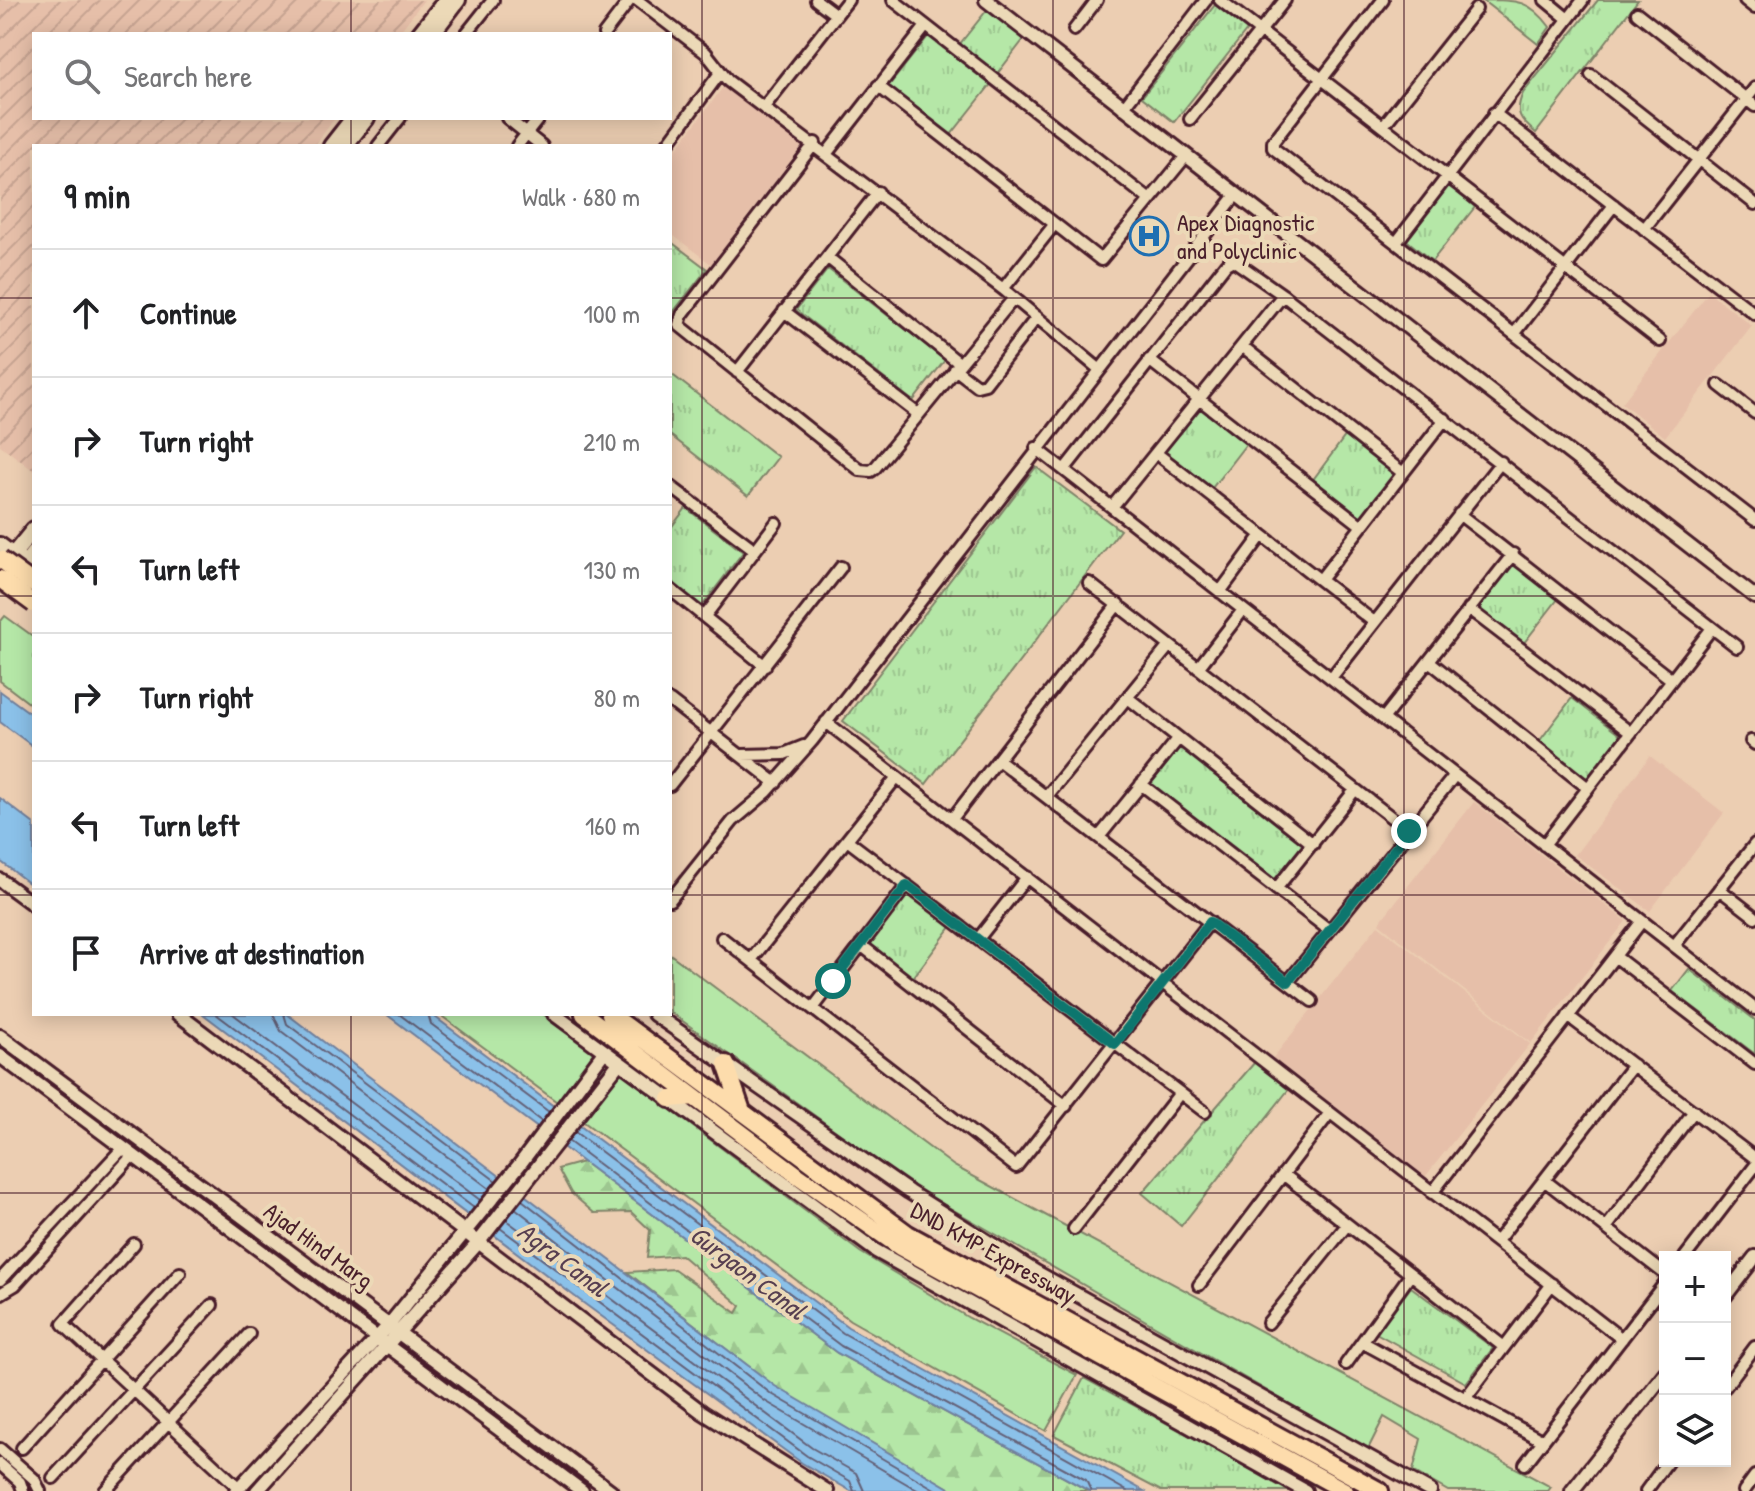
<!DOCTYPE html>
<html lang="en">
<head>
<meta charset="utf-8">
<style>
	body { margin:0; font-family:"Patrick Hand",sans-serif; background:#f6f6f6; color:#202124 }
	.controls { position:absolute; right:24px; bottom:24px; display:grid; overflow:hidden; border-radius:0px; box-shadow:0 4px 20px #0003 }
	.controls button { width:72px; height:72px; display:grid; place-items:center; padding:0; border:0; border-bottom:2px solid #e0e0e0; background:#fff; color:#202124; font:40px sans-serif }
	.stop { position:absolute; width:24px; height:24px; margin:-18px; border:6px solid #0f766e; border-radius:50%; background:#fff }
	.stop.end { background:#0f766e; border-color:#fff; box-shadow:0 2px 8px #0008 }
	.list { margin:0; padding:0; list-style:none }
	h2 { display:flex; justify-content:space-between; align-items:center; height:104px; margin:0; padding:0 32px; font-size:34px }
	h2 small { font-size:26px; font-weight:400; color:#757577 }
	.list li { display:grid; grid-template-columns:52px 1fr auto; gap:24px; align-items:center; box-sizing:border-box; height:128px; padding:0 32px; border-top:2px solid #e0e0e0 }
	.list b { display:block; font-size:30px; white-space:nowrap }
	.list em { font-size:26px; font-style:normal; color:#757577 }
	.icon { flex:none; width:44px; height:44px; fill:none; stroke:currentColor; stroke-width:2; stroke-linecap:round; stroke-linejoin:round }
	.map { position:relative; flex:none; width:1755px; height:1491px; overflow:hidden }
	.search { position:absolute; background:#fff; box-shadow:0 4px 20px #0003; left:32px; top:32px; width:640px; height:88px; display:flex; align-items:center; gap:20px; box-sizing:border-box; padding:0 28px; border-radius:0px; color:#757577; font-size:30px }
	.panel { position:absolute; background:#fff; box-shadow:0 4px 20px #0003; left:32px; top:144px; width:640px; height:872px; border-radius:0px }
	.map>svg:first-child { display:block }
</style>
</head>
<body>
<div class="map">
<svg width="1755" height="1491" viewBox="0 0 1755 1491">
	<defs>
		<pattern id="industrial-furrows" width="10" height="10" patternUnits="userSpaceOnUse" patternTransform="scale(2)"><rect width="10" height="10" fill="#e6bfa9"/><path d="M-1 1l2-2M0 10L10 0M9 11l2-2" fill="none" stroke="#c7a492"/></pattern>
		<pattern id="forest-firs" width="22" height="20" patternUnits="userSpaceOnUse" patternTransform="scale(2)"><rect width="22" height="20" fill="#b5e7a7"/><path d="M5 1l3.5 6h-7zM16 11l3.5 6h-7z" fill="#9dc690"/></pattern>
		<pattern id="park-tufts" width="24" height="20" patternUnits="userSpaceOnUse" patternTransform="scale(2)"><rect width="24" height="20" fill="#b5e7a7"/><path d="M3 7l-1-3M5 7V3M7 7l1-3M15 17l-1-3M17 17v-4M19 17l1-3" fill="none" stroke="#9dc690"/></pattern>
	</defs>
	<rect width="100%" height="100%" fill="#ecceb2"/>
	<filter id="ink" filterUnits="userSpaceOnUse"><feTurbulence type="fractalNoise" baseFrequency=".0125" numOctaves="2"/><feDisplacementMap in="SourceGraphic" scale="16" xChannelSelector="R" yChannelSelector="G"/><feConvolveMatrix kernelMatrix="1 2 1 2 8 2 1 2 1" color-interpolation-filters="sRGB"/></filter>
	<g filter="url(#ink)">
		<path fill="#e6bfa9" d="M724,86l78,60 -91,118 -41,-31v-76z
			M1709,292l43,34 -87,111 -43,-34z
			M1650,756l74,57 -74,98 -75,-56z
			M1474,802l152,119 -95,122 -152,-120z
			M1378,925l152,119 -105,133 -152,-119z"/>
		<path fill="url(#industrial-furrows)" d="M0,0h424l-26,34h-364v84h301l-21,28h-280v325l-34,-26z"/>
		<path fill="#b5e7a7" stroke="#808369" stroke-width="2" d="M5,616l29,21v70l-34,-26v-59z
			M670,954l284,212 597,321 -3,4h-100l-35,-20 8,-32 -37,-22 -16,32 -451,-260 -247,-177z
			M439,1014h104l317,238 109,66 108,57 -31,56 -196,-111z"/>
		<path fill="url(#forest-firs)" stroke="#808369" stroke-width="2" d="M583,1162l254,191 252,138h-135l-179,-104 -148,-115 47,-3 63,44 4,-7 -60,-51 -34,3 3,-28 -19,-18 -37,1 -23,-20 -13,-24z"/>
		<path fill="url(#park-tufts)" stroke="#808369" stroke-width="2" d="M1482,0c36,0 48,0 68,27l-12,17z
			M1598,0h40l-102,133c-16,-13 -22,-20 -13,-40z
			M1215,5l32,25 -73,92 -32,-25z
			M987,10l37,29 -27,35 -38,-29z
			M930,34l62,49 -42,53 -62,-49z
			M1447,184l28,23 -43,54 -28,-23z
			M670,241l37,28 -37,47z
			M828,269l117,91 -32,41 -117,-91z
			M670,373l108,84 -30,39 -78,-61z
			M1200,408l46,36 -34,44 -47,-36z
			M1346,435l49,38 -34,45 -49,-37z
			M1036,467l84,63 -194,254 -83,-63z
			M686,508l57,44 -41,54 -32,-24v-53z
			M1509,561l49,38 -35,45 -49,-38z
			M1572,698l49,38 -34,45 -49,-38z
			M1181,746l124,96 -30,38 -124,-96z
			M907,894l44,33 -39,52 -44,-33z
			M1689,969l66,51v34l-83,-63z
			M1255,1062l34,27 -108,137 -39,-33z
			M1411,1287l82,61 -27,35 -90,-50z
			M1084,1378l207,113h-130l-107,-56z"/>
		<path fill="#8bc1e9" stroke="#71809d" stroke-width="2" d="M0,691l34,25v31l-34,-25z
			M0,798l34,26v63l-34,-26z
			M203,1014h84l488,372 179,105h-103l-49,-28 -220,-161z
			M386,1014h45l417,313 296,164h-55l-252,-138z"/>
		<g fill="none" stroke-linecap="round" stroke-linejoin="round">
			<path stroke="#646077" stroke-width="2" d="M216,1014l258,194
				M233,1014l247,186
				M273,1014l8,17 209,158
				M284,1014l3,10 209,157
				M399,1014l143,108
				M428,1014l3,10 118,88
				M575,1132l268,201 284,158
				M568,1141l273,205 245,134 5,11
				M522,1200l248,193 168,98
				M515,1208l250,193 154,90
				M506,1220l306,228 44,25 8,18
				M500,1228l307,228 43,25 4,10"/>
			<defs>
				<path id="minor" d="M637,0l69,53 22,28 275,208 96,80
					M816,0l20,15
					M893,0l257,200
					M1220,0l440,341
					M1383,0l-110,142v6l482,372
					M1545,0l23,19
					M1745,0l10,8
					M1637,13l118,93
					M1074,30l23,-30
					M466,34l27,-34
					M604,34l26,-34
					M1591,75l164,129
					M878,86l223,174 85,-104
					M764,107l84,-107
					M1123,108l83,-108
					M1494,113l261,201
					M507,118l35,28
					M1190,119l95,-119
					M1383,126l93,-117
					M815,143l-133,172 -3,10 181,145 11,1 4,-3 139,-170
					M378,146l22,-28
					M517,146l22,-28
					M666,146l54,-73
					M827,153l99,-127
					M1644,229l111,-141
					M1396,243l187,-243
					M827,257l132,106
					M1003,289l51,-64
					M784,311l134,103
					M1515,333l99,-128
					M1242,346l161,127
					M1149,360l213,166
					M955,369l22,17 8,-2 52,-67
					M737,372l141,-180
					M1719,385l36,28
					M1036,448l719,561
					M1156,453l218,169
					M1064,470l162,-206 7,-4 50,35 454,352
					M670,486l85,64
					M1112,507l171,-212
					M1459,514l213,166
					M1320,580l125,-161
					M1089,583l320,248
					M670,589l95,77
					M1220,592l42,-57
					M1469,609l162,124
					M705,616l71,-93
					M1429,661l159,127
					M1198,668l45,-58
					M1331,678l170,-216
					M1128,698l185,146
					M670,701l106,82
					M1383,719l130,-165
					M826,722l796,617
					M1751,741l4,3
					M742,755l42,-1 20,-8
					M998,760l314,241
					M1141,784l188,146
					M670,785l171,-218
					M1047,796l122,-150
					M952,819l166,-215
					M1099,837l79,-98
					M847,840l358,272
					M1544,845l168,-217
					M1276,889l79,-99
					M1719,889l36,28
					M670,900l63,-79 34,-29 45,-51 424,-546
					M722,938l294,229 194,-245
					M978,939l49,-62
					M861,945l205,161
					M1674,946l81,-102
					M1616,957l139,107
					M751,960l146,-183
					M1288,982l167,-207
					M814,1007l93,-122
					M1568,1016l187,142
					M1283,1174l221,173
					M1544,1180l121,94
					M1432,1193l210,-272
					M1606,1228l88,-117
					M1074,1229l106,-136
					M1497,1241l136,-176
					M134,1244l-71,80 176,164
					M1685,1257l70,-91
					M0,1280l123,-132
					M1199,1285l130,-171
					M0,1294l15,-9 118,-130
					M1268,1323l79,-98
					M1362,1342l181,99
					M1346,1364l65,-90
					M1725,1387l30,-40
					M1467,1396l85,-112
					M22,1448l158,-175
					M0,1449l34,30 6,12
					M0,1464l20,18 3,9
					M1525,1464l140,-181
					M53,1478l159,-173
					M105,1491l144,-157
					M1646,1491l22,-30
					M1744,1491l11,-15"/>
				<path id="tertiary" d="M986,0l769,597
					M0,544l34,25
					M0,880l34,25
					M178,1014l524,398 125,79
					M554,1014l322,237 429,240
					M654,1014l255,178 127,80 394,219
					M0,1036l611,455
					M0,1056l582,435
					M1725,1296l30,-39
					M236,1491l153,-166 131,-161 84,-112
					M257,1491l221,-248 141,-180
					M1572,1491l93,-118"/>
				<path id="secondary" d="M419,34l27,-34
					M432,34l26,-34
					M331,146l22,-28
					M345,146l22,-28
					M0,571l34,-42
					M12,580l22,-28"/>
				<path id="trunk" d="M584,1014l213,161 103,72 445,244
					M610,1014l298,220 472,257
					M726,1064l16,47
					M670,1099l24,-2"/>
			</defs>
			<use href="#minor" stroke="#4a1f2b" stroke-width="16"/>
			<use href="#tertiary" stroke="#4a1f2b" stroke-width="18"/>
			<use href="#secondary" stroke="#4a1f2b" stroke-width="20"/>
			<use href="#trunk" stroke="#4a1f2b" stroke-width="22"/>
			<use href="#minor" stroke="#ecd9b7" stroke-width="10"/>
			<use href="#tertiary" stroke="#ecd9b7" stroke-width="12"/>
			<use href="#secondary" stroke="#ecd9b7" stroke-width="14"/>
			<use href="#trunk" stroke="#fddcac" stroke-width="16"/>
			<defs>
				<path id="trunk-bridge" d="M0,559l34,25
					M0,579l34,25"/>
			</defs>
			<use href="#trunk-bridge" stroke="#4a1f2b" stroke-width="22" stroke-linecap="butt"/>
			<use href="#trunk-bridge" stroke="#fddcac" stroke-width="16"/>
		</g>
	</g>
	<g fill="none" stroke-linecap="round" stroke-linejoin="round" filter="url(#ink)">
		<path stroke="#0f766e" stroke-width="10" d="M833,981l74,-96 208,159 95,-122 78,60 121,-151"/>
	</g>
	<path fill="none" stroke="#4a1f2b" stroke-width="2" stroke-opacity="0.55" d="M351,0v34M702,0v1491M1053,0v1491M1404,0v1491M351,118v28M0,298h34M670,298h1085M0,596h34M670,596h1085M0,895h34M670,895h1085M351,1014v477M0,1193h1755"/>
	<defs>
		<symbol id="hospital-ring" viewBox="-11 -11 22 22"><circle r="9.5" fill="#ecd9b7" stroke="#1f6fb2" stroke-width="1.5"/><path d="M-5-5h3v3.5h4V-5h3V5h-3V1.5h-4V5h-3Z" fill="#1f6fb2"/></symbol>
	</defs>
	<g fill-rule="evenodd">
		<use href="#hospital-ring" x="1127" y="214" width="44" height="44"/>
	</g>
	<g text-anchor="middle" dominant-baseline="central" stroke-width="8" stroke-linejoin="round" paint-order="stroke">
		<g font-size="24" fill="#4a1f2b" stroke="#ecd9b7" text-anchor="start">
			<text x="1177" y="222">Apex Diagnostic<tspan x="1177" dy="28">and Polyclinic</tspan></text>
		</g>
		<g font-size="24" fill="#4a1f2b" stroke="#ecd9b7">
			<text transform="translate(319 1245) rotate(36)">Ajad Hind Marg</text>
			<text transform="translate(994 1252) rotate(29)">DND KMP Expressway</text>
		</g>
		<g font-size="26" font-style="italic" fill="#573f51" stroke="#ecd9b7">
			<text transform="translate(563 1259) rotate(37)">Agra Canal</text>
			<text transform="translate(748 1272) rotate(37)">Gurgaon Canal</text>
		</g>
	</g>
</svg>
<div class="controls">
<button>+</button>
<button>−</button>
<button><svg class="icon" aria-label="layers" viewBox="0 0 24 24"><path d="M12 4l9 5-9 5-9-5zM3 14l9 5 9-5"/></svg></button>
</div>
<div class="stop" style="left:833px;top:981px"></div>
<div class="stop end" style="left:1409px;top:831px"></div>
<div class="search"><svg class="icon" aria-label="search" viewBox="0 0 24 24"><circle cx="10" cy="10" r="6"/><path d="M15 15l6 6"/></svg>Search here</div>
<section class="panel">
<h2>9 min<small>Walk · 680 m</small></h2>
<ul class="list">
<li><svg class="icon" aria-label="ahead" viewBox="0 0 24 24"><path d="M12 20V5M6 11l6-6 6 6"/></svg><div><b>Continue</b></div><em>100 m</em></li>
<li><svg class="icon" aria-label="right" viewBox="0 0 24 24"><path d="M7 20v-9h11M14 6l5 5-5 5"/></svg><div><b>Turn right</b></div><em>210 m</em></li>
<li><svg class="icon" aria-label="left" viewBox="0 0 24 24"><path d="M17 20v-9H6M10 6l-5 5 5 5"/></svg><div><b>Turn left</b></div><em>130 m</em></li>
<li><svg class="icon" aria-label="right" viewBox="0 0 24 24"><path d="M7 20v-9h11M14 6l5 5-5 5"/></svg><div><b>Turn right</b></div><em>80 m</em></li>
<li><svg class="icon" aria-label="left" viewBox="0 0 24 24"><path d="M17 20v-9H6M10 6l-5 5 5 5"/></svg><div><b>Turn left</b></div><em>160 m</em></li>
<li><svg class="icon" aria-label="arrive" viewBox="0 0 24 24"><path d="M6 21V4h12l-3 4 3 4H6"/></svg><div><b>Arrive at destination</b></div></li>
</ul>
</section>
</div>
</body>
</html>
